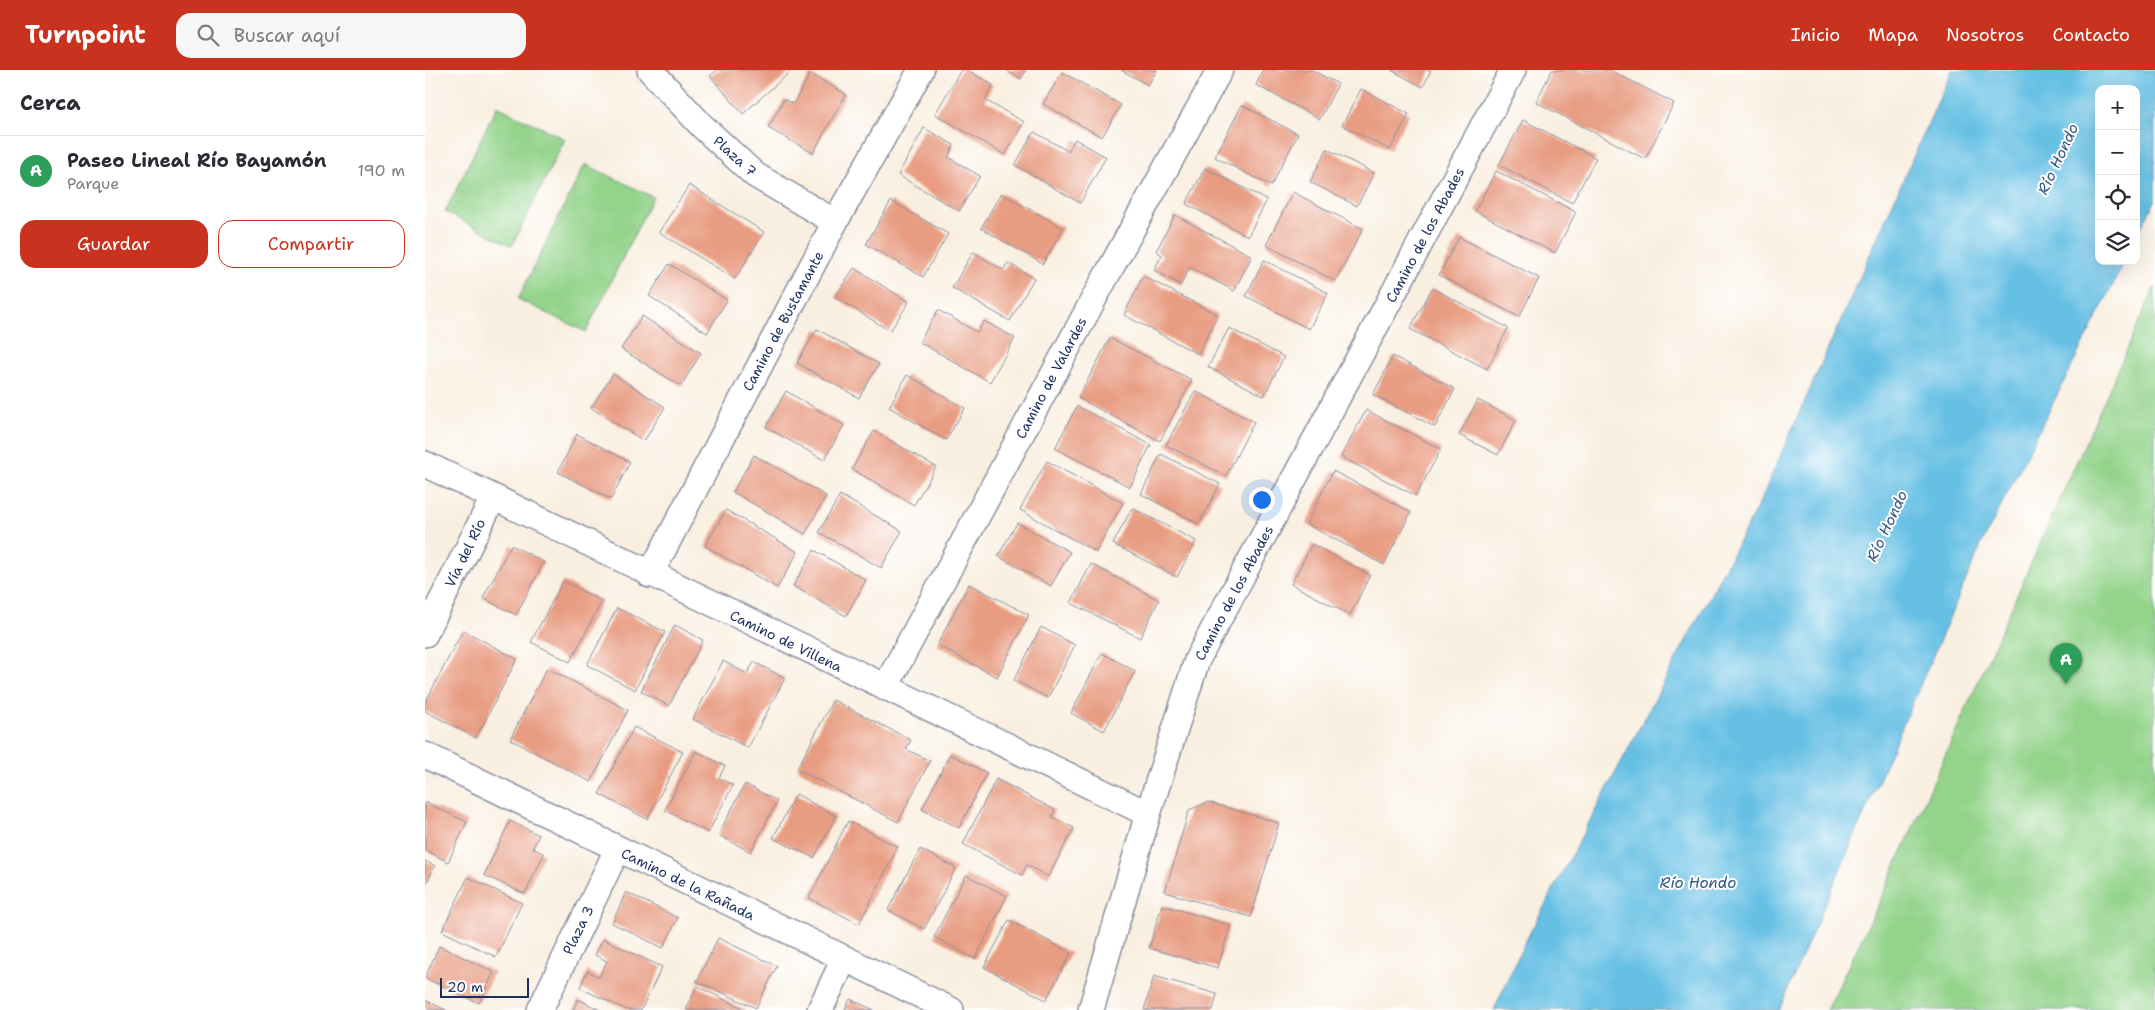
<!DOCTYPE html>
<html lang="es">
<head>
<meta charset="utf-8">
<style>
	body { margin:0; font-family:"Shantell Sans",sans-serif; background:#f7f7f7; color:#2b2b33 }
	.controls { position:absolute; right:15px; top:15px; display:grid; overflow:hidden; border-radius:10px; box-shadow:0 5px 20px #0002 }
	.controls button { width:45px; height:45px; display:grid; place-items:center; padding:0; border:0; border-bottom:1px solid #e1e1e2; background:#fff; color:#2b2b33; font:25px sans-serif }
	.scale { position:absolute; left:15px; bottom:12px; width:89px; box-sizing:border-box; padding-left:5px; border:2px solid #1b2f5e; border-top:0; font-size:14px; line-height:18px; white-space:nowrap; color:#1b2f5e; -webkit-text-stroke:4px #fff; paint-order:stroke }
	.you { position:absolute; left:836px; top:429px; width:18px; height:18px; margin:-12px; border:4px solid #fff; border-radius:50%; background:#1a73e8; box-shadow:0 0 0 8px #1a73e833 }
	.badge { display:grid; place-items:center; width:32px; height:32px; border-radius:50%; background:#c8321e; color:#fff; font-size:16px; font-weight:700 }
	.pin { position:absolute; translate:-50% -41px; filter:drop-shadow(0 1px 2px #0008) }
	.pin::after { content:''; position:absolute; top:26px; width:18px; height:15px; background:inherit; clip-path:polygon(0 0,100% 0,50% 100%) }
	.list { margin:0; padding:0; list-style:none }
	h2 { display:flex; justify-content:space-between; align-items:center; height:65px; margin:0; padding:0 20px; font-size:21px }
	h2 small { font-size:16px; font-weight:400; color:#7c7c81 }
	.list li { display:grid; grid-template-columns:32px 1fr auto; gap:15px; align-items:center; box-sizing:border-box; height:70px; padding:0 20px; border-top:1px solid #e1e1e2 }
	.list b { display:block; font-size:19px; white-space:nowrap }
	.list p { margin:0; font-size:16px; white-space:nowrap; color:#7c7c81 }
	.list em { font-size:16px; font-style:normal; color:#7c7c81 }
	.actions { display:flex; gap:10px; padding:15px 20px }
	.actions a { flex:1; padding:11px 0; border:1px solid #c8321e; border-radius:15px; text-align:center; font-size:18px; color:#c8321e }
	.actions .main { background:#c8321e; color:#fff }
	.icon { flex:none; width:28px; height:28px; fill:none; stroke:currentColor; stroke-width:2; stroke-linecap:round; stroke-linejoin:round }
	.map { position:relative; flex:none; width:1730px; height:940px; overflow:hidden }
	header { display:flex; align-items:center; gap:30px; box-sizing:border-box; height:70px; padding:0 25px; background:#c8321e; color:#fff }
	header strong { font-size:24px }
	nav { display:flex; gap:28px; margin-inline-start:auto; font-size:18px }
	.search { width:350px; height:45px; background:#f7f7f7; display:flex; align-items:center; gap:12px; box-sizing:border-box; padding:0 18px; border-radius:15px; color:#7c7c81; font-size:19px }
	main { display:flex }
	aside { flex:1; background:#fff }
	.map>svg:first-child { display:block }
</style>
</head>
<body>
<header>
<strong>Turnpoint</strong>
<div class="search"><svg class="icon" aria-label="search" viewBox="0 0 24 24"><circle cx="10" cy="10" r="6"/><path d="M15 15l6 6"/></svg>Buscar aquí</div>
<nav><a>Inicio</a><a>Mapa</a><a>Nosotros</a><a>Contacto</a></nav>
</header>
<main>
<aside>
<h2>Cerca<small></small></h2>
<ul class="list">
<li><span class="badge" style="background:#2e9e5b">A</span><div><b>Paseo Lineal Río Bayamón</b><p>Parque</p></div><em>190 m</em></li>
</ul>
<div class="actions"><a class="main">Guardar</a><a>Compartir</a></div>
</aside>
<div class="map">
<svg width="1730" height="940" viewBox="0 0 1730 940">
	<rect width="100%" height="100%" fill="#fff"/>
	<filter id="ink" filterUnits="userSpaceOnUse"><feTurbulence type="fractalNoise" baseFrequency=".02" numOctaves="2"/><feDisplacementMap in="SourceGraphic" scale="10" xChannelSelector="R" yChannelSelector="G"/><feConvolveMatrix kernelMatrix="1 2 1 2 8 2 1 2 1" color-interpolation-filters="sRGB"/></filter>
	<filter id="wash" filterUnits="userSpaceOnUse"><feTurbulence type="fractalNoise" baseFrequency=".0096" numOctaves="4" result="noise"/><feDisplacementMap in="SourceGraphic" scale="20" xChannelSelector="R" yChannelSelector="G"/><feGaussianBlur stdDeviation="1.12" result="paint"/><feColorMatrix in="noise" values="0 0 0 0 0 0 0 0 0 0 0 0 0 0 0 0 0 1.4 0 .05"/><feComposite in="paint" operator="in"/></filter>
	<g filter="url(#wash)">
		<rect width="100%" height="100%" fill="#f9efe0"/>
		<path fill="#93d38a" stroke="#578174" d="M72,36l68,33 -53,107 -67,-34z
			M160,94l68,33 -67,135 -68,-33z
			M1730,217v723h-328l51,-105z"/>
		<path fill="#66c0e4" stroke="#4078a1" d="M1527,0h203v131l-19,37v-149h-37v172h26l-144,284 -202,465h-285l30,-66 234,-438z"/>
		<g id="blocks">
			<path fill="#e89d83" d="M292,0h75l-49,44 -33,-38z
				M536,0h6l26,15 -8,15 39,22 -19,33 -70,-41z
				M581,0h20l-5,9z
				M696,0h36l-9,15z
				M838,0h49l26,14 -18,35 -64,-34z
				M966,0h40l-8,17z
				M1127,0h58l64,33 -29,56 -109,-57z
				M637,2l59,33 -19,32 -59,-33z
				M385,4l36,20 -33,59 -45,-25 16,-29 9,5z
				M936,19l48,25 -19,36 -48,-25z
				M817,35l56,29 -27,52 -56,-29z
				M1098,50l73,38 -24,45 -73,-38z
				M499,58l30,17 -6,12 32,19 -21,35 -61,-36z
				M609,62l34,19 7,-12 31,18 -26,46 -65,-38z
				M902,79l47,24 -17,33 -47,-24z
				M780,98l62,32 -19,36 -62,-32z
				M1071,101l80,41 -21,41 -80,-42z
				M264,115l75,47 -29,47 -76,-47z
				M868,122l70,37 -28,52 -69,-36z
				M576,123l62,35 -20,36 -62,-36z
				M466,131l57,33 -25,43 -57,-33z
				M750,145l77,41 -18,35 -44,-24 -9,18 -27,-15 8,-15 -6,-4z
				M1034,167l80,41 -20,39 -80,-42z
				M548,182l30,18 5,-7 26,15 -24,43 -58,-33z
				M839,190l64,33 -19,36 -63,-33z
				M244,194l58,36 -20,33 -58,-37z
				M429,198l55,34 -19,29 -55,-34z
				M718,206l75,39 -20,39 -74,-39z
				M1007,218l76,40 -21,41 -77,-40z
				M513,240l39,22 7,-11 31,17 -25,44 -71,-40z
				M217,246l59,37 -20,33 -60,-37z
				M804,258l55,29 -20,39 -56,-29z
				M392,259l62,35 -20,34 -62,-35z
				M685,268l82,42 -32,61 -82,-43z
				M968,286l62,33 -20,38 -62,-32z
				M188,304l52,33 -21,34 -53,-33z
				M482,305l58,33 -19,32 -57,-33z
				M361,321l58,34 -20,35 -58,-33z
				M770,321l59,31 -28,54 -60,-31z
				M1053,330l38,20 -18,35 -39,-20z
				M652,336l74,39 -21,42 -75,-39z
				M941,340l75,39 -25,47 -75,-39z
				M449,361l62,36 -22,38 -62,-36z
				M152,364l53,28 -19,37 -53,-27z
				M736,384l59,30 -21,40 -58,-30z
				M329,385l72,41 -21,38 -72,-42z
				M622,391l76,42 -27,49 -76,-42z
				M908,401l78,41 -27,53 -78,-41z
				M415,425l62,36 -21,37 -62,-36z
				M707,438l64,33 -19,36 -64,-33z
				M301,440l72,42 -21,36 -72,-42z
				M592,453l53,29 -19,34 -53,-30z
				M887,474l58,31 -20,40 -59,-31z
				M86,475l33,17 -28,53 -33,-17z
				M389,480l52,30 -20,36 -53,-30z
				M666,494l68,36 -19,38 -69,-35z
				M138,511l39,20 -32,61 -39,-20z
				M544,514l60,31 -32,62 -60,-32z
				M192,538l48,24 -30,58 -48,-25z
				M250,555l28,15 -34,66 -28,-15z
				M616,557l34,18 -27,53 -34,-18z
				M38,560l54,29 -41,79 -51,-27v-8z
				M677,583l33,18 -31,60 -33,-18z
				M298,591l24,13 7,-12 31,16 -37,70 -55,-29z
				M122,598l81,42 -37,72 -81,-43z
				M408,630l78,40 -5,9 24,12 -32,61 -101,-53z
				M209,657l49,25 -36,67 -48,-25z
				M271,681l29,15 -6,12 14,7 -25,48 -43,-23z
				M525,684l37,19 -28,55 -37,-19z
				M571,709l59,31 -3,7 22,11 -26,49 -21,-12 -5,10 -59,-31z
				M320,714l32,17 -26,51 -33,-17z
				M371,724l40,22 -22,42 -41,-20z
				M0,732l42,20 -19,40 -23,-12z
				M783,732l71,21 -28,94 -86,-25 24,-82z
				M85,751l29,14 -6,13 11,6 -19,40 -41,-19z
				M423,751l50,26 -39,77 -50,-26z
				M495,779l36,19 -32,61 -36,-19z
				M0,791l10,5 -10,20z
				M541,805l41,21 -32,63 -41,-22z
				M43,807l54,26 -26,54 -54,-26z
				M201,822l52,26 -15,30 -51,-25z
				M737,835l68,20 -12,43 -69,-20z
				M584,850l62,33 -25,47 -62,-33z
				M293,868l59,28 -21,42 -59,-27z
				M178,869l59,28 -21,43h-14l-47,-22 7,-17 12,6 8,-16 -12,-6z
				M14,876l55,26 -15,31 -54,-25z
				M729,906l63,18 -4,16h-69z
				M272,916l49,24h-60z
				M153,929l22,11h-27z
				M425,929l24,11h-29z
				M0,930l21,10h-21z"/>
		</g>
	</g>
	<g filter="url(#ink)">
		<use href="#blocks" fill-opacity="0" stroke="#8a8f9f" stroke-width="1"/>
		<g fill="none" stroke-linecap="round" stroke-linejoin="round">
			<defs>
				<path id="minor" d="M225,0l52,56 53,49 80,47
					M0,394l723,350
					M225,505l185,-353 86,-152
					M0,564l68,-136
					M460,618l212,-395 123,-223
					M0,685l526,255
					M115,940l77,-160
					M395,940l24,-51
					M666,940l57,-196 49,-154 316,-590"/>
			</defs>
			<use href="#minor" stroke="#8a8f9f" stroke-width="28"/>
			<use href="#minor" stroke="#fff" stroke-width="25"/>
		</g>
	</g>
	<g text-anchor="middle" dominant-baseline="central" stroke-width="4" stroke-linejoin="round" paint-order="stroke">
		<g font-size="14" fill="#1b2f5e" stroke="#fff">
			<text transform="translate(310 86) rotate(42)">Plaza 7</text>
			<text transform="translate(1000 165) rotate(-62)">Camino de los Abades</text>
			<text transform="translate(358 251) rotate(-62)">Camino de Bustamante</text>
			<text transform="translate(626 308) rotate(-62)">Camino de Valardes</text>
			<text transform="translate(40 483) rotate(-64)">Vía del Río</text>
			<text transform="translate(809 523) rotate(-62)">Camino de los Abades</text>
			<text transform="translate(361 571) rotate(26)">Camino de Villena</text>
			<text transform="translate(263 814) rotate(26)">Camino de la Rañada</text>
			<text transform="translate(153 860) rotate(-64)">Plaza 3</text>
		</g>
		<g font-size="15" font-style="italic" fill="#325a86" stroke="#fff">
			<text transform="translate(1633 89) rotate(-65)">Río Hondo</text>
			<text transform="translate(1462 456) rotate(-65)">Río Hondo</text>
			<text x="1273" y="813">Río Hondo</text>
		</g>
	</g>
</svg>
<div class="controls">
<button>+</button>
<button>−</button>
<button><svg class="icon" aria-label="locate" viewBox="0 0 24 24"><circle cx="12" cy="12" r="6"/><path d="M12 2v4M12 18v4M2 12h4M18 12h4"/></svg></button>
<button><svg class="icon" aria-label="layers" viewBox="0 0 24 24"><path d="M12 4l9 5-9 5-9-5zM3 14l9 5 9-5"/></svg></button>
</div>
<div class="scale">20 m</div>
<div class="you"></div>
<div class="pin badge" style="left:1641px;top:614px;background:#2e9e5b">A</div>
</div>
</main>
</body>
</html>
